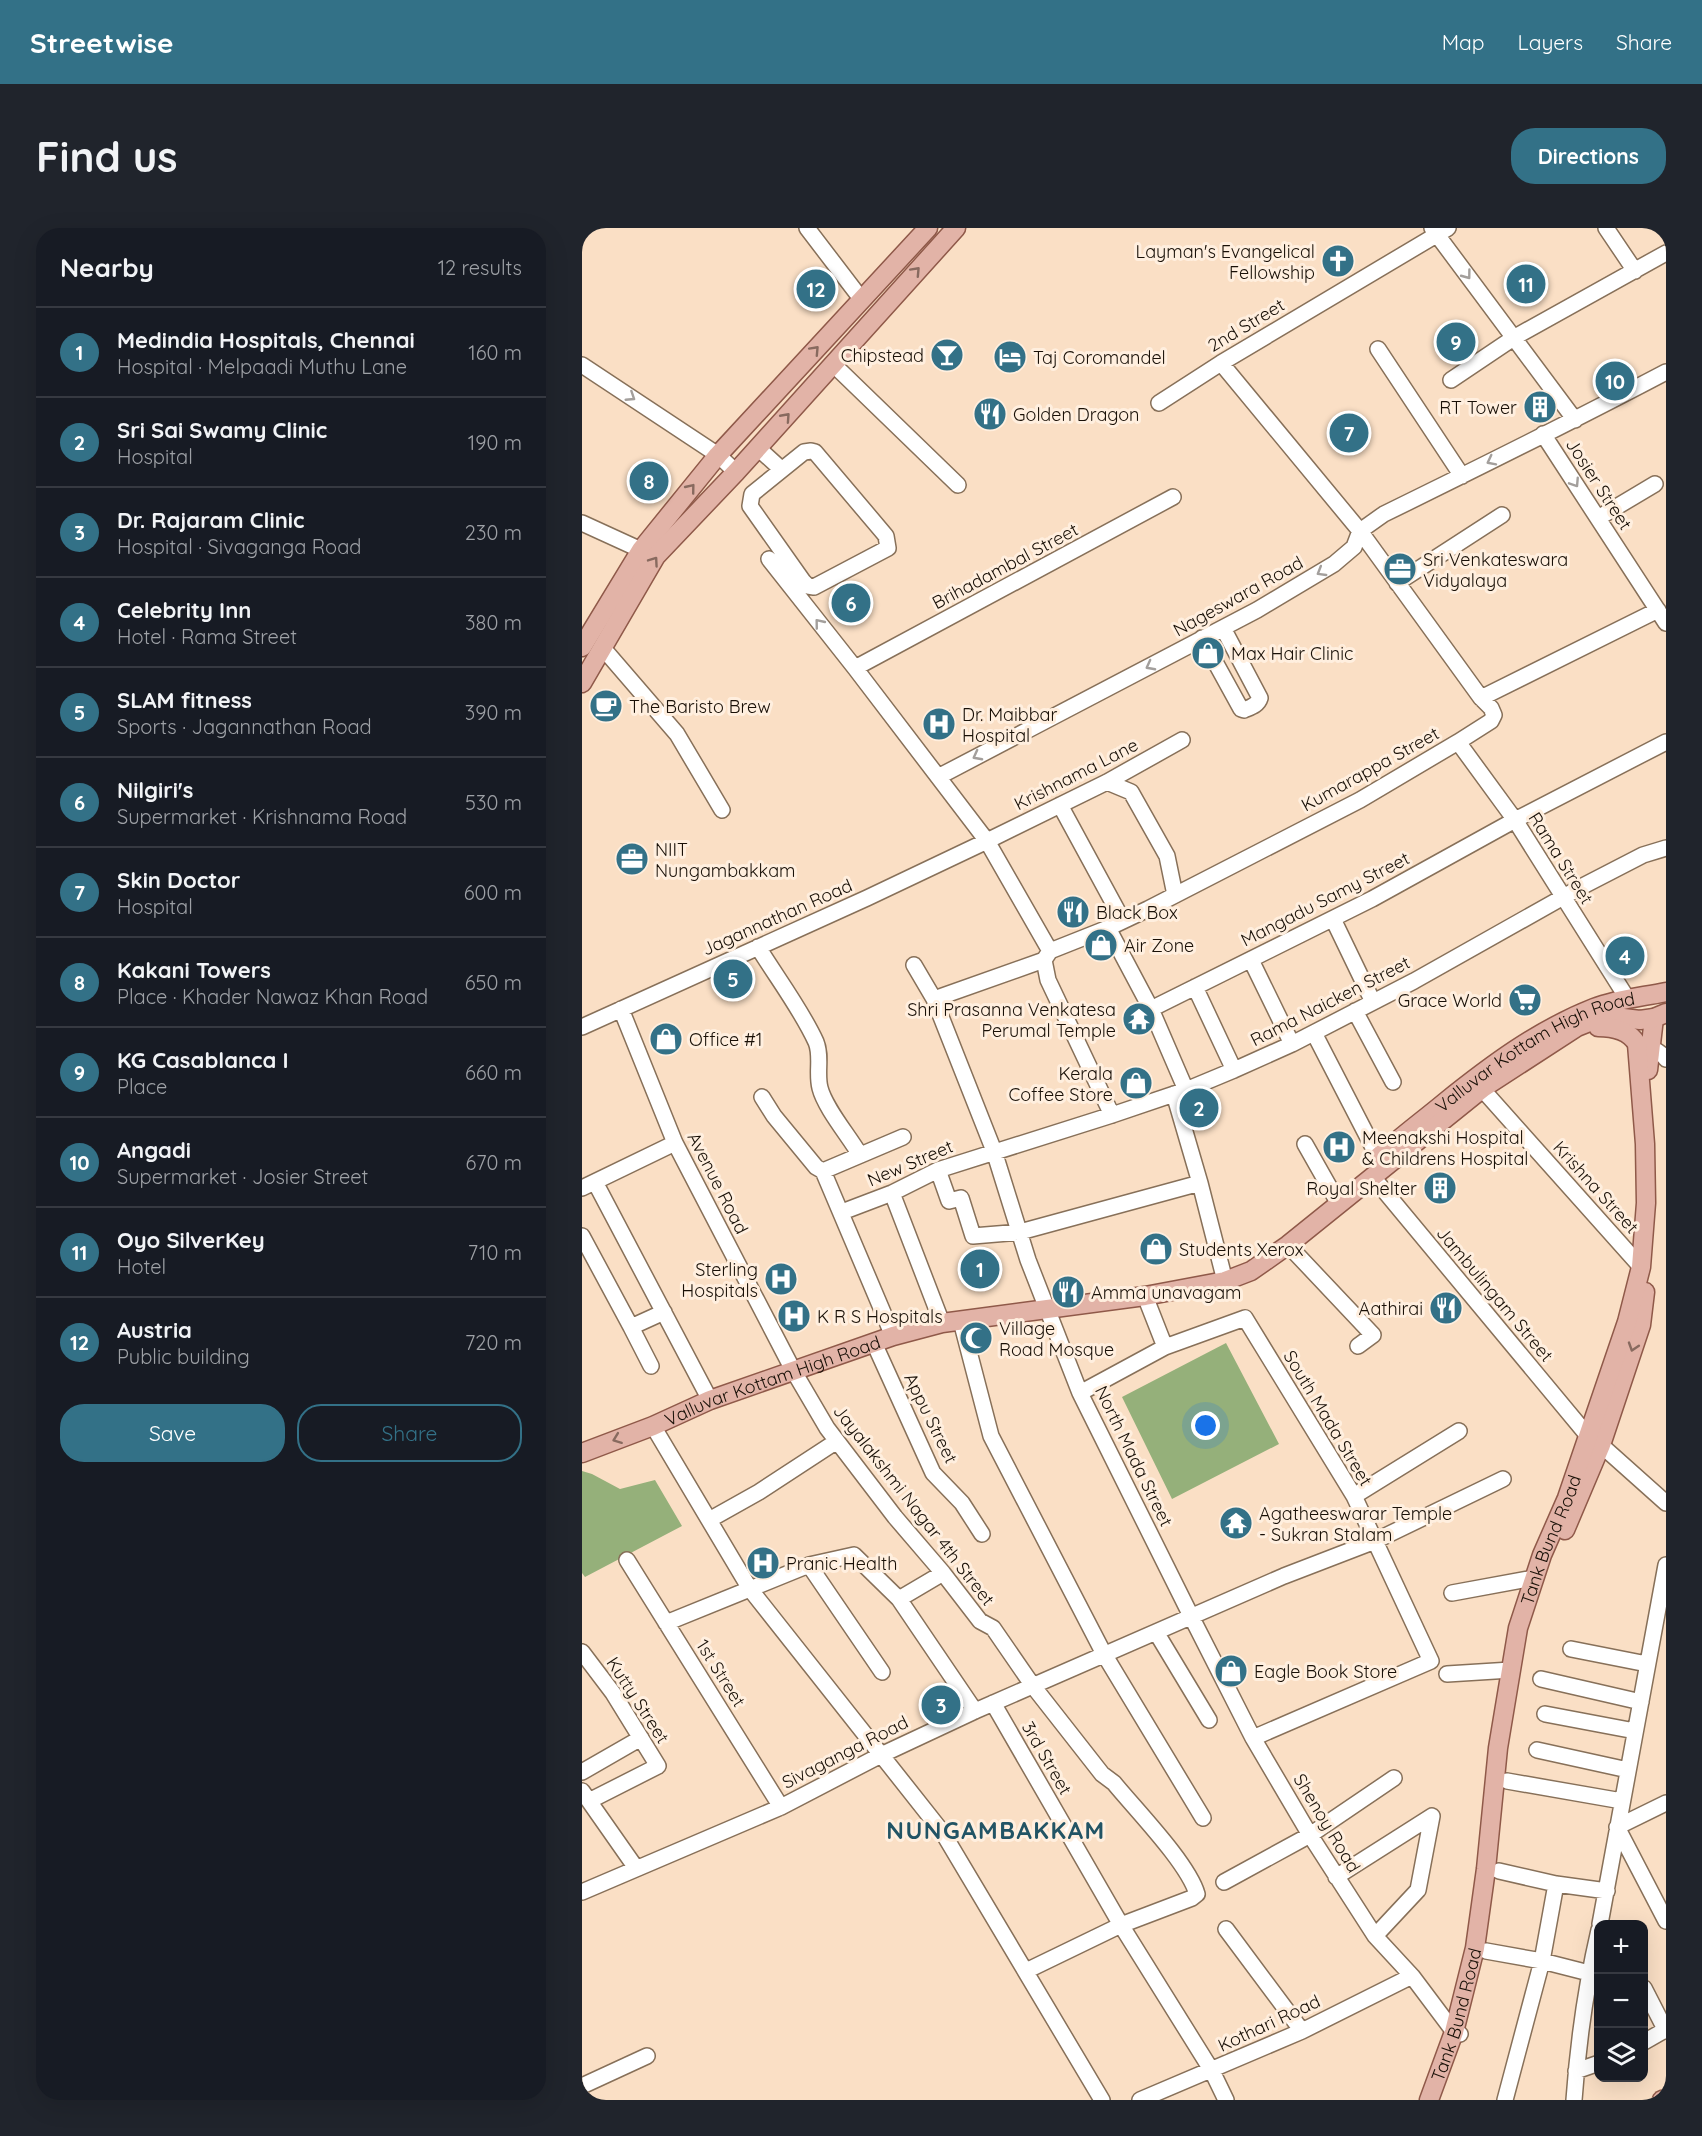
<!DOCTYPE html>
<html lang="en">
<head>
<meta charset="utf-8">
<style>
	body { margin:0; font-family:Quicksand,sans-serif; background:#20242c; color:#f1f3f6 }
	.controls { position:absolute; right:18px; bottom:18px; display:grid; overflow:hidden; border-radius:12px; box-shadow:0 6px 24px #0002 }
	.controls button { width:54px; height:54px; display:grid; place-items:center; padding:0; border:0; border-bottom:2px solid #363941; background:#171b24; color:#f1f3f6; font:30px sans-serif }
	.you { position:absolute; left:624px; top:1198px; width:21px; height:21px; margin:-15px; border:4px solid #fff; border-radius:50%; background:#1a73e8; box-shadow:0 0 0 9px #1a73e833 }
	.badge { display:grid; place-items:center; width:39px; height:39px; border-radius:50%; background:#337187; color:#fff; font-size:20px; font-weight:700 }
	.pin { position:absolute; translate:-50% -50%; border:3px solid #fff; box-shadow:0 2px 6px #0006 }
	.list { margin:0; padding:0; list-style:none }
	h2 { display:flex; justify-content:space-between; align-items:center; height:78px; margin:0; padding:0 24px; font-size:26px }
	h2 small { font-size:20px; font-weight:400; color:#9ea1a6 }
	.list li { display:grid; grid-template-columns:39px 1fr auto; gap:18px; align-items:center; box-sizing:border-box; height:90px; padding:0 24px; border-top:2px solid #363941 }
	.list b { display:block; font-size:22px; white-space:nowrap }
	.list p { margin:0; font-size:20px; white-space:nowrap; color:#9ea1a6 }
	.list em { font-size:20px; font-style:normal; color:#9ea1a6 }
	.actions { display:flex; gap:12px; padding:18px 24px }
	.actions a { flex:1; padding:14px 0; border:2px solid #337187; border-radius:24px; text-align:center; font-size:21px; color:#337187 }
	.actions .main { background:#337187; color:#fff }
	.icon { flex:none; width:33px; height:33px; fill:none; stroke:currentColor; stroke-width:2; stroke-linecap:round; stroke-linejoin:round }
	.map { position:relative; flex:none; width:1084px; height:1872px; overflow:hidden; border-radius:24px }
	header { display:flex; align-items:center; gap:36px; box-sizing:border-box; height:84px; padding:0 30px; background:#337187; color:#fff }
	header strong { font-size:28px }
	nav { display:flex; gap:33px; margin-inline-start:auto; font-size:21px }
	.intro { display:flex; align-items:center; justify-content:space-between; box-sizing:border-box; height:144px; padding:0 36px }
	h1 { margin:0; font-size:42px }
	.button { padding:15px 27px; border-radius:24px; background:#337187; color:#fff; font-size:21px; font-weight:700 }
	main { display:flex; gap:36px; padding:0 36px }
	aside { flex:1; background:#171b24; border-radius:24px; box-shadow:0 6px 24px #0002 }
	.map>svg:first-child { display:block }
</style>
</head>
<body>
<header>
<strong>Streetwise</strong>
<nav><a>Map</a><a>Layers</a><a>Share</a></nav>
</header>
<div class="intro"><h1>Find us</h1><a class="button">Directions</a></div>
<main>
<aside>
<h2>Nearby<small>12 results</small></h2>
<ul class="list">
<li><span class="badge">1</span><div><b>Medindia Hospitals, Chennai</b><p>Hospital · Melpaadi Muthu Lane</p></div><em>160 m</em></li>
<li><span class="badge">2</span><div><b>Sri Sai Swamy Clinic</b><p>Hospital</p></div><em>190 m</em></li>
<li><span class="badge">3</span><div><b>Dr. Rajaram Clinic</b><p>Hospital · Sivaganga Road</p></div><em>230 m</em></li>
<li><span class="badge">4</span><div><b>Celebrity Inn</b><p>Hotel · Rama Street</p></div><em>380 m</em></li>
<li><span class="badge">5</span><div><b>SLAM fitness</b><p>Sports · Jagannathan Road</p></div><em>390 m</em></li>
<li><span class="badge">6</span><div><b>Nilgiri's</b><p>Supermarket · Krishnama Road</p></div><em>530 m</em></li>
<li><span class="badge">7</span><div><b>Skin Doctor</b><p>Hospital</p></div><em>600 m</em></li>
<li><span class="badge">8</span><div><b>Kakani Towers</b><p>Place · Khader Nawaz Khan Road</p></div><em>650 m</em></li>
<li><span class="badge">9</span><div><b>KG Casablanca I</b><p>Place</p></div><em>660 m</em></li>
<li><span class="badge">10</span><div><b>Angadi</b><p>Supermarket · Josier Street</p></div><em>670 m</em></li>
<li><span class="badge">11</span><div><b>Oyo SilverKey</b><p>Hotel</p></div><em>710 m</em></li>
<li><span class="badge">12</span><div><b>Austria</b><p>Public building</p></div><em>720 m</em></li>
</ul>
<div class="actions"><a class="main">Save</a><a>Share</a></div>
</aside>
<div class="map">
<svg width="1084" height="1872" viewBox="0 0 1084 1872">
	<rect width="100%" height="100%" fill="#fadfc5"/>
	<path fill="#95b07a" d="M644,1115l53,101 -107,55 -50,-102z
		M0,1243l10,3 28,15 35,-9 27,46 -97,51 -3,-4z"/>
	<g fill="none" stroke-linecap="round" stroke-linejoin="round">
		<defs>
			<path id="minor" d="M225,0l55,72
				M850,0l143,192
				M1024,0l29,43
				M796,121l84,127
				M251,136l125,121
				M0,137l136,90 18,17
				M869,152l64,-43 151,-84
				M577,175l62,-40 227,-135
				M961,206l123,189
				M176,220l23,21
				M229,223l4,1 71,84 2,12 -74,39 -6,-1 -5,-5 -53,-75 2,-12 52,-42z
				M1016,290l57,-34
				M0,295l59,27
				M187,331l86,109 132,173 63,110
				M815,355l105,-68
				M620,410l39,71 3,1c7,-3 14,-5 16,-12l-37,-70
				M20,419l75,87 45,76
				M273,440l318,-171
				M899,470l177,-88
				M876,514l57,78 112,178
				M356,549l319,-167 77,-46 20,-17 6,-16 24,-17c94,-46 189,-93 282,-142
				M525,554l24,10 36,64 8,39
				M478,577l63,116
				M751,691l40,83
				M526,700l43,81 35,81
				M176,719c19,31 43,62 58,95 6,14 0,31 4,46 5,20 29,48 40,67
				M468,723l58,-23 40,-19 212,-109 98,-58 33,-21 3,-6 -3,-7 -10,-10 -121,-167 -139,-168
				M468,723l-6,9 4,20 64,135
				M669,732l41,84
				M332,737l20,34 60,152 34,109 52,133 112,225 61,120 57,97 65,101 37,40 42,56 6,2
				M613,759l39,83
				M352,771l110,-39
				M39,781l54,134 118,227 34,58 68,89 48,56 37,48 13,7 40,58 69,88 12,9c22,27 74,80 83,111l-5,4 -71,27 -95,46
				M569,781l221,-110 143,-79 151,-78
				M773,783l38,71
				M0,799l285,-129 120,-57 120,-59 75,-42
				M732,805l64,124
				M1059,817c10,2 19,6 25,14
				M893,853l166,186
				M592,866l26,89 25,98
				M180,869l12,19 42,51 7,4 70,165
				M723,916l30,53
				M356,942l11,31 12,-3 12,38 47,-4 180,-49
				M241,943l80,-34
				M790,948l216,260
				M13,954l115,218
				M0,960l93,-45
				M310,965l50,130
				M260,984l50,-19 46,-23 174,-55 74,-25 48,-20 58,-26 122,-63 167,-94 62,-32 23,-7
				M0,1008l49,91 33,-15
				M706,1017l85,90 -15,11
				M563,1068l20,51
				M379,1093l30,115 113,218 99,164
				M49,1099l20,39
				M292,1115l59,130 29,30 20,31
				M498,1165l85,-46 80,-29 109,178 77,165 -178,77
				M71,1198l97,163 193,244 159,267
				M1019,1217l65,58
				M772,1268l105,-65
				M127,1292l50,-28 78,-51
				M45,1332l154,247
				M227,1337l73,107
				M870,1365l82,-15
				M317,1371l44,-26
				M84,1395l143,-58 45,-10 45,44 76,112
				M574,1404l53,88
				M989,1421l76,15
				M0,1424l31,41 45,73 -69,35
				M865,1446l64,-4
				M959,1451l100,23
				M411,1475l128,222 91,146 14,29
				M963,1486l90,17
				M955,1522l91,20
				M0,1544l59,-34
				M925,1553l115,20
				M0,1563l54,77
				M1035,1599l49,94
				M1035,1599l49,-24
				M917,1643l57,13 51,7
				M754,1649l96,-61 -14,74 -43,46
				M642,1654l86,-47 84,-57
				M0,1664l199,-85 100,-52 94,-44 309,-135 91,-35 128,-62
				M1018,1696l66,-359
				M644,1701l76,102
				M904,1723l56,10 47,12
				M1062,1760l22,43
				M1062,1814l21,-12
				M994,1843l23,-8
				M0,1858l65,-30
				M558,1872l162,-69 110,-55
				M923,1872l37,-139 14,-77
				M992,1872c4,-57 12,-114 25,-170"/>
			<g id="major">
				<path d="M0,419l59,-97 77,-95 210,-227"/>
				<path d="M0,455l74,-127 80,-84 220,-244"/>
				<path d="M1066,842l6,-52"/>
				<path id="s1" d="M794,931c22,-20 45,-37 68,-56 46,-37 94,-73 150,-95 24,-9 48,-11 72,-16"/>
				<path id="s2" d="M0,1225l71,-27 57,-26 183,-64 49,-13 203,-27 80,-15 26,-10 37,-26 195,-157 94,-61 20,-8 18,-2 25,3 14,-2 12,-5"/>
				<path d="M983,1302l36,-85 40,-120 4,-33"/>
				<path id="s3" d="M847,1872l25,-68 21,-84 11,-79 12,-121 20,-120 24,-73 25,-57 60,-176 14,-55 5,-64 -1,-59 -8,-100c-8,-14 -24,-17 -39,-17"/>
				<path d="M1080,1872l4,-1"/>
			</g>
		</defs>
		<use href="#minor" stroke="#877059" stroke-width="18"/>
		<use href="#major" stroke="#8f5949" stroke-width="21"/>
		<use href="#minor" stroke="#fff" stroke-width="15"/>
		<use href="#major" stroke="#e2b3a7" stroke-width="18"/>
	</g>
	<defs><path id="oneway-chevron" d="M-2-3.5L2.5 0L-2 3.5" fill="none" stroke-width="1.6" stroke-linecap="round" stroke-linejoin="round" transform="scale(1.5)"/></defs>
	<g stroke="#886a5f">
		<use href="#oneway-chevron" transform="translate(334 43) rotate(-47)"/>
		<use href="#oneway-chevron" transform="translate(233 122) rotate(-47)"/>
		<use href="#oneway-chevron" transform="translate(204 189) rotate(-48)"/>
		<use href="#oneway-chevron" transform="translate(109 260) rotate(-51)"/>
		<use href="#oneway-chevron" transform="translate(72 333) rotate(-55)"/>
		<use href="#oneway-chevron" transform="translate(1051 1119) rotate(108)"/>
		<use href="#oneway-chevron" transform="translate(35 1211) rotate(159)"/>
	</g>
	<g stroke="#a39f9c">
		<use href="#oneway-chevron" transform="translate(885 47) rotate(53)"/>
		<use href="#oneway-chevron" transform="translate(49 169) rotate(33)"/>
		<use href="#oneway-chevron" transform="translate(909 233) rotate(153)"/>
		<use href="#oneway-chevron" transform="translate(993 255) rotate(57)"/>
		<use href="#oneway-chevron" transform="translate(739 344) rotate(149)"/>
		<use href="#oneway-chevron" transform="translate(237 395) rotate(-129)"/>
		<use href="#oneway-chevron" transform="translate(568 438) rotate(152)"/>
		<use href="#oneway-chevron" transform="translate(395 528) rotate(152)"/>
	</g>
	<defs>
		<symbol id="church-disc" viewBox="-11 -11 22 22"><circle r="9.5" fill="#337187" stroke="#ffefdf"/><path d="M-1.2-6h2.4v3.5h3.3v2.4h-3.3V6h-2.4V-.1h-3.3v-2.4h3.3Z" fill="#fff"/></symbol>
		<symbol id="bar-disc" viewBox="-11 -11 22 22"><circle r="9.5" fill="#337187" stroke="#ffefdf"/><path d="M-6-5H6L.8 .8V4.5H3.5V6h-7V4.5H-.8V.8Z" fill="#fff"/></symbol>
		<symbol id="hotel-disc" viewBox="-11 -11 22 22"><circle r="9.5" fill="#337187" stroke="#ffefdf"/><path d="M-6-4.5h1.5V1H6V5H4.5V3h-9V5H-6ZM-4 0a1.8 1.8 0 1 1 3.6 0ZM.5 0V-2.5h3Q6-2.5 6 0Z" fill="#fff"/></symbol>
		<symbol id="building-disc" viewBox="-11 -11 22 22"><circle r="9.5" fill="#337187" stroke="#ffefdf"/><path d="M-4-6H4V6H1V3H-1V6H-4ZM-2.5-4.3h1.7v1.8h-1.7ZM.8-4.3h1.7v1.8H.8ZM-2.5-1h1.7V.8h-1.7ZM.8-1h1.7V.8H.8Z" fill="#fff"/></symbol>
		<symbol id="restaurant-disc" viewBox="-11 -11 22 22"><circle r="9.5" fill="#337187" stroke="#ffefdf"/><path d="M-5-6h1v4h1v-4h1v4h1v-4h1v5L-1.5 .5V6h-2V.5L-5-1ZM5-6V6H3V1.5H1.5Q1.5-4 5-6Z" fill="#fff"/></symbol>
		<symbol id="office-disc" viewBox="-11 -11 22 22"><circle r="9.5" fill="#337187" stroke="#ffefdf"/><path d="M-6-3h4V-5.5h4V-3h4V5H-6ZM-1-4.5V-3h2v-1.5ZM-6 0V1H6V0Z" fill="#fff"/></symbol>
		<symbol id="shop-disc" viewBox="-11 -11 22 22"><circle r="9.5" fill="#337187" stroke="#ffefdf"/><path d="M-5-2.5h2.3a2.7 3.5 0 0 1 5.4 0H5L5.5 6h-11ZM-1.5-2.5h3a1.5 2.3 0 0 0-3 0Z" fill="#fff"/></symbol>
		<symbol id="cafe-disc" viewBox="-11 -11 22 22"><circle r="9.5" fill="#337187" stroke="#ffefdf"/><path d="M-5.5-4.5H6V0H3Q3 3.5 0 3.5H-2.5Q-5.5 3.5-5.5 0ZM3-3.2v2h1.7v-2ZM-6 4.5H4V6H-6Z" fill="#fff"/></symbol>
		<symbol id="hospital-disc" viewBox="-11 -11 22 22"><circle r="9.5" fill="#337187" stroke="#ffefdf"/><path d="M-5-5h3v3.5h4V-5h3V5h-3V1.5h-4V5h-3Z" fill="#fff"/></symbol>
		<symbol id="supermarket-disc" viewBox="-11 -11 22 22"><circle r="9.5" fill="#337187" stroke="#ffefdf"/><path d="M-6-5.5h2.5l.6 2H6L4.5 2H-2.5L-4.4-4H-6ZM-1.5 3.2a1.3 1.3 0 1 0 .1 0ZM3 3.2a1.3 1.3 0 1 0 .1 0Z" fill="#fff"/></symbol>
		<symbol id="temple-disc" viewBox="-11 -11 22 22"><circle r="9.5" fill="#337187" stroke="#ffefdf"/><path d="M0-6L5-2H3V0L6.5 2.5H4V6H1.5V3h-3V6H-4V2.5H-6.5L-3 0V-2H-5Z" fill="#fff"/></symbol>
		<symbol id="mosque-disc" viewBox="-11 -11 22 22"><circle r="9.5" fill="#337187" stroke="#ffefdf"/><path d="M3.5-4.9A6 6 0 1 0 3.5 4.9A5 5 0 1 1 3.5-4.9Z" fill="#fff"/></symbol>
	</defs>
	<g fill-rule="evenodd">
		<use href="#church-disc" x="737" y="14" width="38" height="38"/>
		<use href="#bar-disc" x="346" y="108" width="38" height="38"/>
		<use href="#hotel-disc" x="409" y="110" width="38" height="38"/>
		<use href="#building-disc" x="939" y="160" width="38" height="38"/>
		<use href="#restaurant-disc" x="389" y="167" width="38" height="38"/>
		<use href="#office-disc" x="799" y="322" width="38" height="38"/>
		<use href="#shop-disc" x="607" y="406" width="38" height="38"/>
		<use href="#cafe-disc" x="5" y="459" width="38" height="38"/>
		<use href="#hospital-disc" x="338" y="477" width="38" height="38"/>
		<use href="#office-disc" x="31" y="612" width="38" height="38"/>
		<use href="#restaurant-disc" x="472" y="665" width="38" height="38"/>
		<use href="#shop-disc" x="500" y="698" width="38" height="38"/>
		<use href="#supermarket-disc" x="924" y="753" width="38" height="38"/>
		<use href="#temple-disc" x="538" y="772" width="38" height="38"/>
		<use href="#shop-disc" x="65" y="792" width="38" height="38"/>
		<use href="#shop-disc" x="535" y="836" width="38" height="38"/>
		<use href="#hospital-disc" x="738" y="900" width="38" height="38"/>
		<use href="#building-disc" x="839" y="941" width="38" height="38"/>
		<use href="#shop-disc" x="555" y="1002" width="38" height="38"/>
		<use href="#hospital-disc" x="180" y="1032" width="38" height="38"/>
		<use href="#restaurant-disc" x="467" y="1045" width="38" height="38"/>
		<use href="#restaurant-disc" x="845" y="1061" width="38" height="38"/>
		<use href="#hospital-disc" x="193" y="1069" width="38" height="38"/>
		<use href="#mosque-disc" x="375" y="1091" width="38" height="38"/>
		<use href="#temple-disc" x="635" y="1276" width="38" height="38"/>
		<use href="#hospital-disc" x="162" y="1316" width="38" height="38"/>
		<use href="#shop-disc" x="630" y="1424" width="38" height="38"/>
	</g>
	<g text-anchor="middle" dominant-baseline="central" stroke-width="6" stroke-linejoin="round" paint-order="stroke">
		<g font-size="18" fill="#191007" stroke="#ffefdf" text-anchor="start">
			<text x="733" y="23" text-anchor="end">Layman's Evangelical<tspan x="733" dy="21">Fellowship</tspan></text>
			<text x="342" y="127" text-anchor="end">Chipstead</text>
			<text x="451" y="129">Taj Coromandel</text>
			<text x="935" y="179" text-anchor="end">RT Tower</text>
			<text x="431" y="186">Golden Dragon</text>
			<text x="841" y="331">Sri Venkateswara<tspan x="841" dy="21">Vidyalaya</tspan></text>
			<text x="649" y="425">Max Hair Clinic</text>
			<text x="47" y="478">The Baristo Brew</text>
			<text x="380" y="486">Dr. Maibbar<tspan x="380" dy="21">Hospital</tspan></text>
			<text x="73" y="621">NIIT<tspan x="73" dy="21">Nungambakkam</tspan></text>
			<text x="514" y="684">Black Box</text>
			<text x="542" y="717">Air Zone</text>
			<text x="920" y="772" text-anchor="end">Grace World</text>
			<text x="534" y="781" text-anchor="end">Shri Prasanna Venkatesa<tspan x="534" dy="21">Perumal Temple</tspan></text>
			<text x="107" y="811">Office #1</text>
			<text x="531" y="845" text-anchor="end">Kerala<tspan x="531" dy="21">Coffee Store</tspan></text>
			<text x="780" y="909">Meenakshi Hospital<tspan x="780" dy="21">&amp; Childrens Hospital</tspan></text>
			<text x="835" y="960" text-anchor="end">Royal Shelter</text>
			<text x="597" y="1021">Students Xerox</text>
			<text x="176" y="1041" text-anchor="end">Sterling<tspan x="176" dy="21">Hospitals</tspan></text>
			<text x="509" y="1064">Amma unavagam</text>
			<text x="841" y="1080" text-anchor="end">Aathirai</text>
			<text x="235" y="1088">K R S Hospitals</text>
			<text x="417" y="1100">Village<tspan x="417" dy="21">Road Mosque</tspan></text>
			<text x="677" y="1285">Agatheeswarar Temple<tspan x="677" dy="21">- Sukran Stalam</tspan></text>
			<text x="204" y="1335">Pranic Health</text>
			<text x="672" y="1443">Eagle Book Store</text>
		</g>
		<g font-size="18" fill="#191007" stroke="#ffefdf">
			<text transform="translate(664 97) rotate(-31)">2nd Street</text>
			<text transform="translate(1017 256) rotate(57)">Josier Street</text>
			<text transform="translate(423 338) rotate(-28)">Brihadambal Street</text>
			<text transform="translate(656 368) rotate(-29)">Nageswara Road</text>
			<text transform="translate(788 541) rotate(-29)">Kumarappa Street</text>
			<text transform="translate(494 546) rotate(-27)">Krishnama Lane</text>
			<text transform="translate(979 630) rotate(58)">Rama Street</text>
			<text transform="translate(743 671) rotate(-27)">Mangadu Samy Street</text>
			<text transform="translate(195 689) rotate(-24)">Jagannathan Road</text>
			<text transform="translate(748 773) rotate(-27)">Rama Naicken Street</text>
			<text stroke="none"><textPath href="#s1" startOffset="194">Valluvar Kottam High Road</textPath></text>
			<text transform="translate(328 935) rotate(-23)">New Street</text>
			<text transform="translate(136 955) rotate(63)">Avenue Road</text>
			<text transform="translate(1014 959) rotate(48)">Krishna Street</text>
			<text transform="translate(913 1066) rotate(50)">Jambulingam Street</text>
			<text stroke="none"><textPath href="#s2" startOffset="204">Valluvar Kottam High Road</textPath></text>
			<text transform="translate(349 1190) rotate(64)">Appu Street</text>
			<text transform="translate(746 1190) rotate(59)">South Mada Street</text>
			<text transform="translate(552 1228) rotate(64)">North Mada Street</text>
			<text transform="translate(332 1277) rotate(52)">Jayalakshmi Nagar 4th Street</text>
			<text stroke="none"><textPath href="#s3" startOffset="576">Tank Bund Road</textPath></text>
			<text transform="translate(139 1445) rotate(58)">1st Street</text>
			<text transform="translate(56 1472) rotate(57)">Kutty Street</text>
			<text transform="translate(263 1524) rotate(-27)">Sivaganga Road</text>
			<text transform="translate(465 1530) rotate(60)">3rd Street</text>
			<text transform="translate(745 1595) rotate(59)">Shenoy Road</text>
			<text stroke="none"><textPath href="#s3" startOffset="90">Tank Bund Road</textPath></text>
			<text transform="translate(687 1795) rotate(-25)">Kothari Road</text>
		</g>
		<g font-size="24" font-weight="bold" letter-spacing="1.5" fill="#225465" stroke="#ffefdf">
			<text x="414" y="1602">NUNGAMBAKKAM</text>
		</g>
	</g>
</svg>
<div class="controls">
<button>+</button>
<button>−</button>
<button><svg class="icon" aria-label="layers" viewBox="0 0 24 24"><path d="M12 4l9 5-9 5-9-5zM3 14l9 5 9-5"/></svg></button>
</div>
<div class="you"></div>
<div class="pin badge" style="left:398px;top:1041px">1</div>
<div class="pin badge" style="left:617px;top:880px">2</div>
<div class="pin badge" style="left:359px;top:1477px">3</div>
<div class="pin badge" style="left:1043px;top:728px">4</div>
<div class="pin badge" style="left:151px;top:751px">5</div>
<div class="pin badge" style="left:269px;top:375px">6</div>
<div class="pin badge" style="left:767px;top:205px">7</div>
<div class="pin badge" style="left:67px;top:253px">8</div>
<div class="pin badge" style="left:874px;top:114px">9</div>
<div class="pin badge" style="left:1033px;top:153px">10</div>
<div class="pin badge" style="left:944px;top:56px">11</div>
<div class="pin badge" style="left:234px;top:61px">12</div>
</div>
</main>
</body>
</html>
